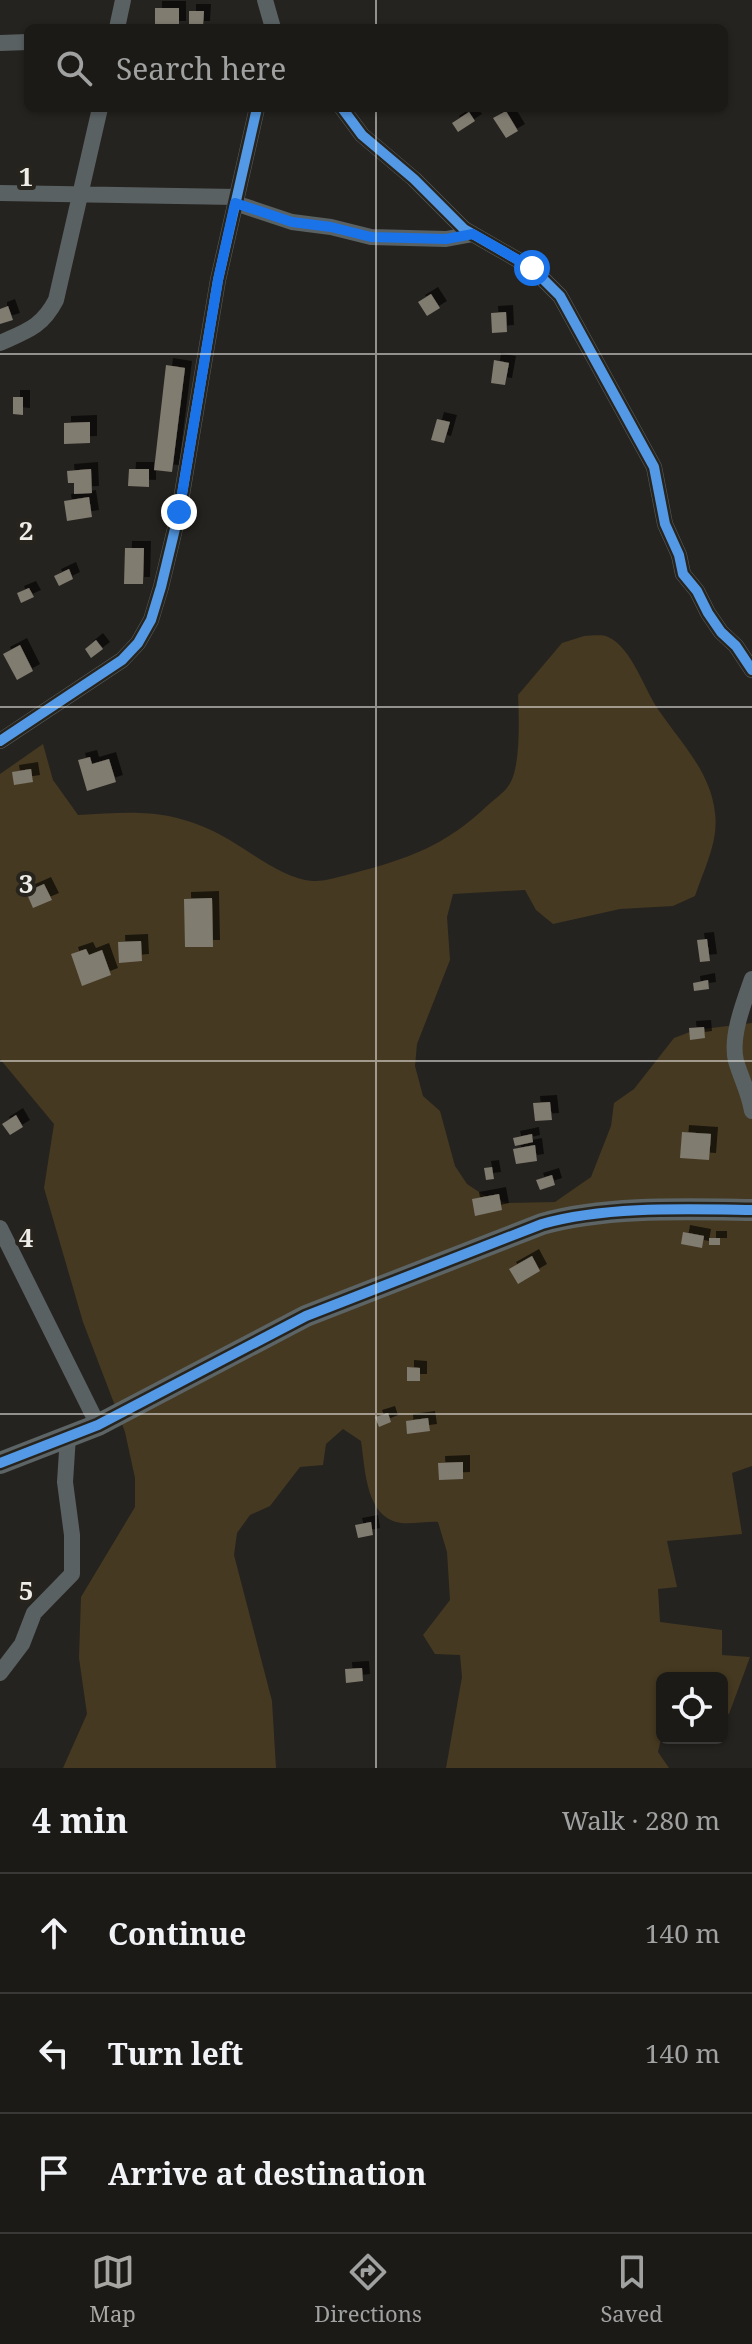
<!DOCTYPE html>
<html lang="en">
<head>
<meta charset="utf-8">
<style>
	body { margin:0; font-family:"Noto Serif",serif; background:#292724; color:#f1f3f6 }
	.controls { position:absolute; right:24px; bottom:24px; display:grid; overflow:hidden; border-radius:12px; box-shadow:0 2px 6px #0004 }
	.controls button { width:72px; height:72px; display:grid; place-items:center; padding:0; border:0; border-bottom:2px solid #3a3836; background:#1c1a17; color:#f1f3f6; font:40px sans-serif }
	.stop { position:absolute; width:24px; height:24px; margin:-18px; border:6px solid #1a73e8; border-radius:50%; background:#fff }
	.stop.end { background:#1a73e8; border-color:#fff; box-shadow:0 2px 8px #0008 }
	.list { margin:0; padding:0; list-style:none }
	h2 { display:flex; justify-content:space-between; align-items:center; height:104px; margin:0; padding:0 32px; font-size:34px }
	h2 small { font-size:26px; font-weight:400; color:#a0a1a1 }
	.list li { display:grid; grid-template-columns:52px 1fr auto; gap:24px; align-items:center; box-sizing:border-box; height:120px; padding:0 32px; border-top:2px solid #3a3836 }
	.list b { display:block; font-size:30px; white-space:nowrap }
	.list em { font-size:26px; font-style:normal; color:#a0a1a1 }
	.icon { flex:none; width:44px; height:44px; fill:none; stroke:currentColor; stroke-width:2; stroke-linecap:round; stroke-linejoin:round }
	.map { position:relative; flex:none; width:752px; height:1768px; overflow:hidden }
	.search { position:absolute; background:#1c1a17; box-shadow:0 2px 6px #0004; left:24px; right:24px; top:24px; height:88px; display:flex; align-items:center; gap:20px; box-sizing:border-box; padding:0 28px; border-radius:12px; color:#a0a1a1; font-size:30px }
	.sheet { height:464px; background:#1c1a17 }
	nav { display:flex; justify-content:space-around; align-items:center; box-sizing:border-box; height:112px; border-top:2px solid #3a3836; background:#1c1a17; font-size:22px; color:#a0a1a1 }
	nav a { display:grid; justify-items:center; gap:4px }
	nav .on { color:#a8a6a2 }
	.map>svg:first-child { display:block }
</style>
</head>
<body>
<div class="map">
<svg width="752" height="1768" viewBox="0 0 752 1768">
	<defs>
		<filter id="shadow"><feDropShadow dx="7" dy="-7" stdDeviation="0" flood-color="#0009"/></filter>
	</defs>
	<rect width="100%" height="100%" fill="#25231f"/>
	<path fill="#453921" d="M584,636c7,0 18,-2 24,1 24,10 37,55 52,75 22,32 51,61 55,101 4,28 -11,56 -20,83l-22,10 -53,3 -67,15 -17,-14 -11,-20 -72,4 -6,23 3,43 -33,84 -2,22 8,30 17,15 15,55 12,18 18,12 22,7 48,-1 36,-25 20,-51 3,-23 20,-14 40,-51 21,-8 57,-7v443l-20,7 10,61 -75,7 10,46 -19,2 2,33 62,8v25l28,2 -21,57 -7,-1v-35h-60v57l-4,17 11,16h-223l16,-91 -2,-22 -25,-1 -12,-19 27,-35 -3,-48 -9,-30c-13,-1 -33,4 -45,-1 -28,-11 -28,-55 -32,-80l-18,-12 -17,15 -3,21 -23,2 -30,39 -20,9 -13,18 -3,22 38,146 4,67h-213l24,-54 -8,-56 2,-61 54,-90v-29l-10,-46 -42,-110 -39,-134 10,-64 -54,-65v-285l43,-30 10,36 25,35c52,-3 88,-7 137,17 29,14 65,46 97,49 13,1 29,-5 42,-8 54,-14 92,-28 133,-67 7,-7 17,-13 22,-21 12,-17 10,-69 9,-90l44,-52z"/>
	<path fill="#817b70" filter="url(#shadow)" d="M155,8h24v20h-24z
		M189,11h15l-1,17h-14z
		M506,111l12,20 -12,7 -13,-20z
		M469,112l6,9 -17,11 -6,-9z
		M431,294l9,14 -13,8 -9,-14z
		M8,306l5,14 -13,4v-15z
		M506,312l1,20 -15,1 -1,-20z
		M494,360l15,3 -4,22 -14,-2z
		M166,365l19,3 -13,104 -18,-2z
		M13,397h10v18l-10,-1z
		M437,419l13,3 -6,21 -13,-3z
		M90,422v21l-26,1v-21z
		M91,469l1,24 -18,1v-11h-6l-1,-12z
		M129,469h20v18l-21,-1z
		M89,497l3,20 -25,4 -3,-20z
		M125,548h19l-1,36h-19z
		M69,569l4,10 -14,7 -5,-10z
		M29,588l5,9 -13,6 -4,-10z
		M96,640l7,9 -12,9 -6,-9z
		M20,645l13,26 -16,9 -14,-26z
		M90,757l2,7 17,-5 7,23 -29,9 -9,-31z
		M31,769l2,13 -19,3 -2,-13z
		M44,884l8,16 -19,8 -7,-16z
		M212,898l1,49h-28l-1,-48z
		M707,939l3,22 -10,1 -3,-22z
		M141,941l1,20 -23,2 -1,-21z
		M86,949l3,6 13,-5 9,25 -29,11 -11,-32z
		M708,980l1,9 -15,2 -1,-8z
		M704,1027l1,11 -15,2 -1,-12z
		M550,1102l2,18 -17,1 -2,-18z
		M16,1115l7,12 -13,8 -8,-11z
		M682,1132l29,2 -2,26 -29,-2z
		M532,1134l1,8 -18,4 -2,-8z
		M535,1145l2,16 -21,3 -3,-15z
		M492,1167l2,12 -8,1 -2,-12z
		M552,1175l3,10 -15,5 -4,-10z
		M499,1194l3,16 -27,6 -3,-17z
		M683,1232l21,4 -2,12 -21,-4z
		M709,1238h11v7h-11z
		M532,1256l8,15 -22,13 -9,-15z
		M407,1367l13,1v13h-13z
		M388,1413l3,9 -12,5 -4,-10z
		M428,1418l2,13 -23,3 -1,-13z
		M463,1462v17l-24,1 -1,-17z
		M371,1522l2,13 -15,3 -3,-13z
		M362,1668l1,13 -17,2 -1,-14z"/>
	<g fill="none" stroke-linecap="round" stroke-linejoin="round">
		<path stroke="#5a6162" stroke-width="16" d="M265,0l8,28
			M117,28l6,-28
			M0,43l28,-1
			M342,108l20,27 52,44 50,50 68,39 28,28 94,171 11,57 14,31 4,19 14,17 11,22 13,19 15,14 16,24
			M0,193l236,4
			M235,203l57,19 39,5 40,10 75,2 27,-5
			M0,343c27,-12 42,-16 56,-43l44,-192
			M0,741l122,-81 16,-17 13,-23 10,-33 18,-75 39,-232 39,-172
			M752,979c-8,23 -22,58 -16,82 5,17 13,32 16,50
			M0,1228l98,197
			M0,1673l22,-29 12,-31 38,-39v-39l-7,-53 3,-46"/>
		<path stroke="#5c6465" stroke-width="22" d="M0,1463l98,-38 208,-109 236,-92c63,-18 144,-15 210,-14"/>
		<defs>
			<path id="cycleway" d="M342,108l20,27 52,44 50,50 68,39 28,28 94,171 11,57 14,31 4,19 14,17 11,22 13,19 15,14 16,24
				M0,741l122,-81 16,-17 13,-23 10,-33 18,-75 39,-232 39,-172
				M0,1463l98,-38 208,-109 236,-92c63,-18 144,-15 210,-14"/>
		</defs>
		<use href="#cycleway" stroke="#27241d" stroke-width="15"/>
		<use href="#cycleway" stroke="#5399e6" stroke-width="10"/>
	</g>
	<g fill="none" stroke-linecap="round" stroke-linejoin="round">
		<path stroke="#1a73e8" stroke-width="10" d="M179,512l39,-232 17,-77 57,19 39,5 40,10 75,2 27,-5 59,34"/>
	</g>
	<path fill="none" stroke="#efede8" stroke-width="2" stroke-opacity="0.55" d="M376,0v28M376,108v1660M0,354h752M0,707h752M0,1061h752M0,1414h752"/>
	<g font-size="26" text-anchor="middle" font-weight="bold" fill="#efede8" stroke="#27241d" stroke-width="8" stroke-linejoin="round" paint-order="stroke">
		<text x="26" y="186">1</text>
		<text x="26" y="540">2</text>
		<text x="26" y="893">3</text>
		<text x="26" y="1247">4</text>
		<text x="26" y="1600">5</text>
	</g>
</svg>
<div class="controls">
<button><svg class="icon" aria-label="locate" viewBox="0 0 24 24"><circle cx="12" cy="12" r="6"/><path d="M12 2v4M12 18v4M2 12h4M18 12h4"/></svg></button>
</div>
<div class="stop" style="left:532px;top:268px"></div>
<div class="stop end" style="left:179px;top:512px"></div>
<div class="search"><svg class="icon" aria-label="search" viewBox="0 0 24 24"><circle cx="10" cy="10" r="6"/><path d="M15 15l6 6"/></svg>Search here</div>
</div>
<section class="sheet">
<h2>4 min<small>Walk · 280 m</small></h2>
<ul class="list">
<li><svg class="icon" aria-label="ahead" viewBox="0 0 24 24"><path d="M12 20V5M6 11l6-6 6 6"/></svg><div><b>Continue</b></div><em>140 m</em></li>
<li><svg class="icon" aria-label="left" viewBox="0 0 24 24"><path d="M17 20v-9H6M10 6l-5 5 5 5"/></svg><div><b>Turn left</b></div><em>140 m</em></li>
<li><svg class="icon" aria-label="arrive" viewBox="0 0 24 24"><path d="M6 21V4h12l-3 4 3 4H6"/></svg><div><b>Arrive at destination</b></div></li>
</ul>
</section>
<nav>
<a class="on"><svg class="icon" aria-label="map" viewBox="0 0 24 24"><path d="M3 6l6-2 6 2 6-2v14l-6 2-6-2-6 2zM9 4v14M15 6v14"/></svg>Map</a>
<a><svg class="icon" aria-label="directions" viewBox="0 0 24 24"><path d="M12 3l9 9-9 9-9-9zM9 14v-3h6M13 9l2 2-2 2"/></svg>Directions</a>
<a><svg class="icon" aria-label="saved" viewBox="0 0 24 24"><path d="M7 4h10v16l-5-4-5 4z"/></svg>Saved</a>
</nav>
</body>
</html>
